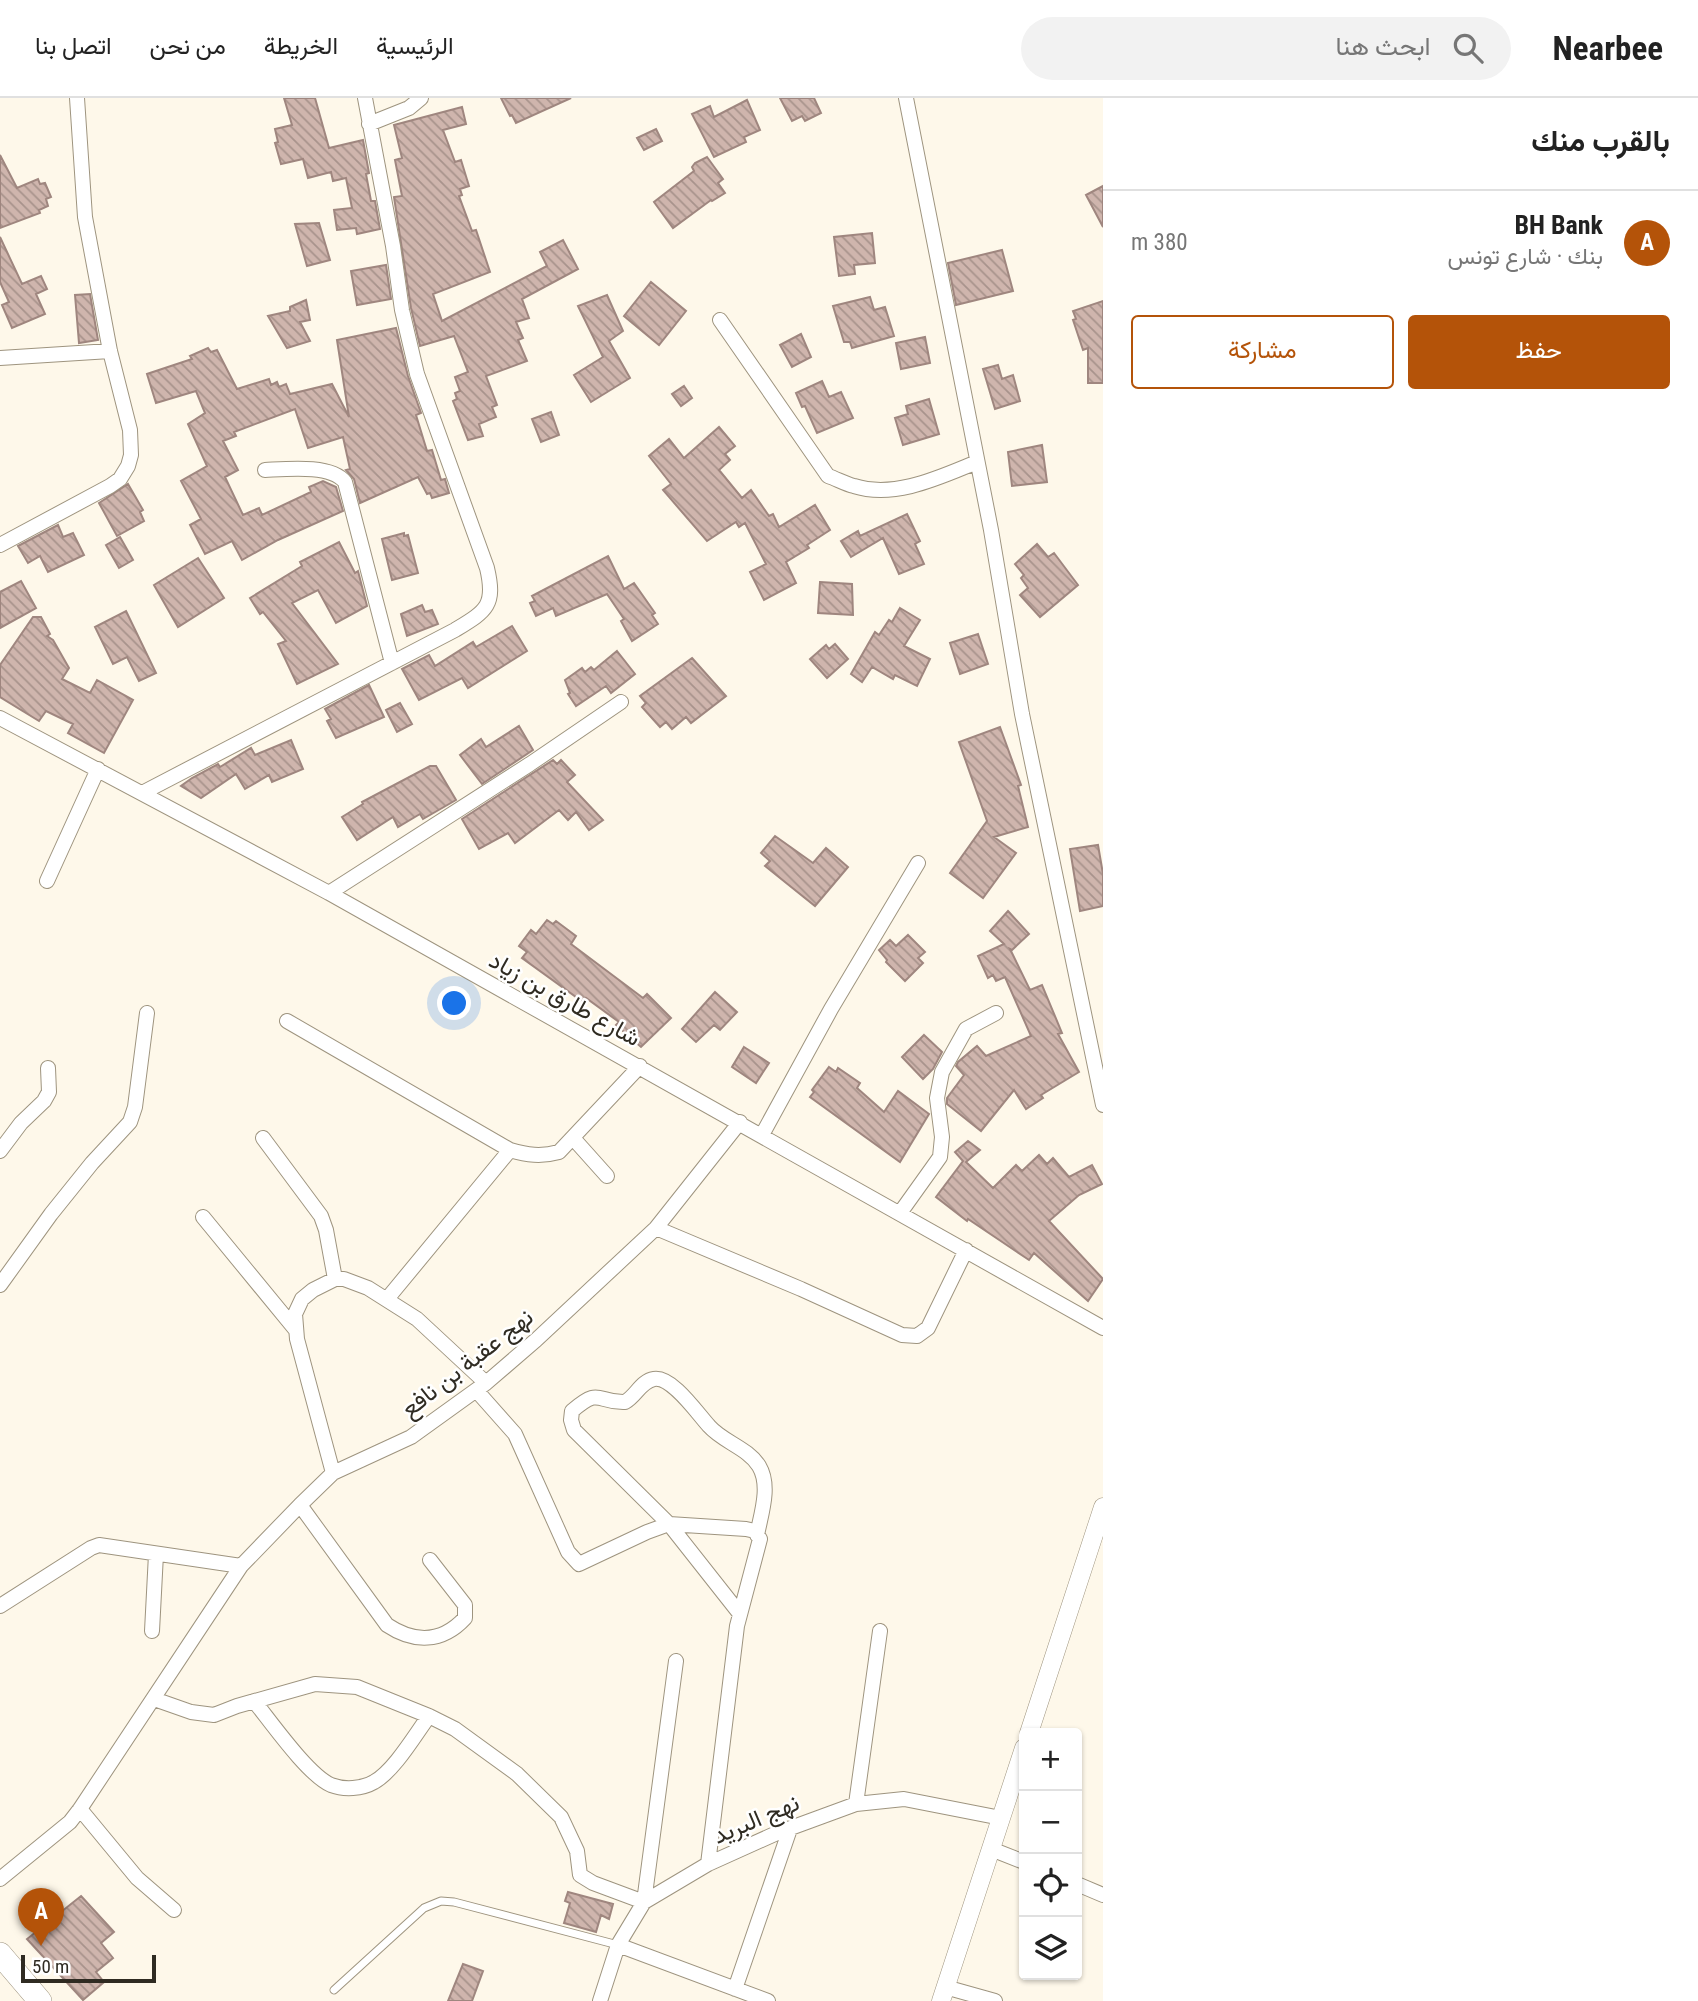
<!DOCTYPE html>
<html lang="ar">
<head>
<meta charset="utf-8">
<style>
	body { margin:0; font-family:"Roboto Condensed",Vazirmatn,sans-serif; background:#f2f2f2; color:#222; direction:rtl }
	.controls { position:absolute; right:21px; bottom:21px; display:grid; overflow:hidden; border-radius:7px; box-shadow:0 2px 5px #0004 }
	.controls button { width:63px; height:63px; display:grid; place-items:center; padding:0; border:0; border-bottom:2px solid #e0e0e0; background:#fff; color:#222; font:35px sans-serif }
	.scale { position:absolute; left:21px; bottom:18px; width:135px; box-sizing:border-box; padding-left:7px; border:4px solid #2f2b22; border-top:0; font-size:19px; line-height:24px; white-space:nowrap; color:#2f2b22; -webkit-text-stroke:5px #fff; paint-order:stroke }
	.you { position:absolute; left:455px; top:906px; width:24px; height:24px; margin:-18px; border:5px solid #fff; border-radius:50%; background:#1a73e8; box-shadow:0 0 0 10px #1a73e833 }
	.badge { display:grid; place-items:center; width:46px; height:46px; border-radius:50%; background:#b45309; color:#fff; font-size:23px; font-weight:700 }
	.pin { position:absolute; translate:-50% -58px; filter:drop-shadow(0 2px 4px #0008) }
	.pin::after { content:''; position:absolute; top:37px; width:24px; height:21px; background:inherit; clip-path:polygon(0 0,100% 0,50% 100%) }
	.list { margin:0; padding:0; list-style:none }
	h2 { display:flex; justify-content:space-between; align-items:center; height:91px; margin:0; padding:0 28px; font-size:30px }
	h2 small { font-size:23px; font-weight:400; color:#767676 }
	.list li { display:grid; grid-template-columns:46px 1fr auto; gap:21px; align-items:center; box-sizing:border-box; height:105px; padding:0 28px; border-top:2px solid #e0e0e0 }
	.list b { display:block; font-size:26px; white-space:nowrap }
	.list p { margin:0; font-size:23px; white-space:nowrap; color:#767676 }
	.list em { font-size:23px; font-style:normal; color:#767676 }
	.actions { display:flex; gap:14px; padding:21px 28px }
	.actions a { flex:1; padding:16px 0; border:2px solid #b45309; border-radius:7px; text-align:center; font-size:24px; color:#b45309 }
	.actions .main { background:#b45309; color:#fff }
	.icon { flex:none; width:38px; height:38px; fill:none; stroke:currentColor; stroke-width:2; stroke-linecap:round; stroke-linejoin:round }
	.map { position:relative; flex:none; width:1103px; height:1903px; overflow:hidden; direction:ltr }
	header { display:flex; align-items:center; gap:42px; box-sizing:border-box; height:98px; padding:0 35px; background:#fff; border-bottom:2px solid #e0e0e0 }
	header strong { font-size:33px }
	nav { display:flex; gap:38px; margin-inline-start:auto; font-size:24px }
	.search { width:490px; height:63px; background:#f2f2f2; display:flex; align-items:center; gap:18px; box-sizing:border-box; padding:0 24px; border-radius:38px; color:#767676; font-size:26px }
	main { display:flex }
	aside { flex:1; background:#fff }
	.map>svg:first-child { display:block }
</style>
</head>
<body>
<header>
<strong>Nearbee</strong>
<div class="search"><svg class="icon" aria-label="search" viewBox="0 0 24 24"><circle cx="10" cy="10" r="6"/><path d="M15 15l6 6"/></svg>ابحث هنا</div>
<nav><a>الرئيسية</a><a>الخريطة</a><a>من نحن</a><a>اتصل بنا</a></nav>
</header>
<main>
<aside>
<h2>بالقرب منك<small></small></h2>
<ul class="list">
<li><span class="badge">A</span><div><b>BH Bank</b><p>بنك · شارع تونس</p></div><em>380 m</em></li>
</ul>
<div class="actions"><a class="main">حفظ</a><a>مشاركة</a></div>
</aside>
<div class="map">
<svg width="1103" height="1903" viewBox="0 0 1103 1903">
	<defs>
		<pattern id="building-back-hatch" width="6" height="6" patternUnits="userSpaceOnUse" patternTransform="scale(1.75)"><rect width="6" height="6" fill="#cfb5ad"/><path d="M-1 5l2 2M0 0l6 6M5-1l2 2" fill="none" stroke="#a8938c"/></pattern>
	</defs>
	<rect width="100%" height="100%" fill="#fef8ea"/>
	<path fill="url(#building-back-hatch)" stroke="#9f867f" stroke-width="2" d="M284,0h31l14,50 34,-8 6,33 -3,1 5,27h4l5,28 -23,5 -1,-6 -19,2 -3,-20 18,-2 -6,-30 -13,3 -2,-9 -23,6 -5,-19 -22,5 -6,-21 3,-1 -3,-13 17,-4z
		M501,0h70l-55,25 -4,-8 -2,1z
		M780,0h34l7,15 -16,8 -3,-5 -10,5z
		M747,2l13,30 -16,7 2,5 -32,15 -22,-43 18,-8 4,11z
		M462,9l4,17 -23,6 12,32 6,-2 8,26 -9,3 2,6 -3,1 13,35 4,-1 14,42 -57,22 9,27 105,-55 -7,-14 23,-12 15,29 -56,30 7,19 -13,4 7,16 -5,2 9,21 -41,15 11,29 -5,2 4,10 -17,7 4,12 -15,4 -15,-39 4,-2 -2,-6 5,-2 -5,-14 13,-5 -14,-36 -34,10 -9,-38 -17,-111 8,-1 -7,-36 7,-2 -8,-33z
		M656,31l6,12 -18,9 -7,-12z
		M0,57l17,33 21,-9 2,5 5,-1 6,14 -5,2 2,7 -9,4 1,3 -40,15z
		M707,59l16,22 -5,4 7,10 -13,8 -1,-1 -38,28 -19,-26 40,-31 -2,-4 3,-4z
		M1103,88v41l-17,-32z
		M319,125l11,37 -23,6 -12,-42z
		M872,135l3,30 -21,2 1,9 -16,2 -5,-39z
		M0,139l22,47 19,-8 6,13 -11,5 9,20 -33,14 -10,-23 7,-3 -9,-20z
		M1002,152l11,41 -57,14 -8,-42z
		M386,167l5,34 -34,6 -6,-34z
		M651,184l35,29 -27,34 -35,-29z
		M90,196l8,46 -19,3 -4,-48z
		M607,197l16,36 -14,10 21,37 -39,24 -17,-27 29,-18 -25,-51z
		M870,199l4,13 11,-3 9,29 -42,12 -2,-6h-6l-11,-36z
		M306,202l4,20 -10,2 10,19 -23,7 -19,-32 22,-5v-4z
		M1103,203v82h-15v-35l-5,2 -10,-30 3,-1 -3,-8z
		M396,230l12,48 13,37 -5,2 11,36 5,-1 9,30 4,-1 4,14 -17,5 -2,-5 -3,1 -9,-17 -58,26 -6,-24 -8,-9 4,-1 -7,-32 -35,11 -13,-39 -61,23 2,4 -13,5 15,29 -13,7 18,38 16,-7 3,7 49,-23 -2,-5 14,-6 13,6 7,24 -65,29 -36,20 -10,-19 -27,13 -15,-29 11,-6 -20,-38 26,-15 -19,-42 17,-11 -9,-22 -40,12 -9,-29 45,-15 -2,-3 18,-8 3,4 6,-2 20,39 32,-10 2,6 6,-3 2,5 7,-3 4,10 42,-10 17,33 -12,-77z
		M801,236l10,23 -19,10 -12,-22z
		M925,239l5,26 -29,6 -5,-26z
		M998,267l4,14 11,-4 7,26 -25,8 -12,-40z
		M822,283l7,16 12,-5 12,26 -36,15 -12,-27 -3,1 -6,-14z
		M684,288l8,12 -11,8 -9,-12z
		M929,301l10,35 -36,11 -8,-27 13,-4 -2,-8z
		M551,314l8,23 -18,7 -9,-23z
		M719,329l16,19 -10,8 5,6 -11,10 23,28 9,-8 18,26 4,-2 6,13 36,-22 15,25 -23,15 2,3 -23,14 10,21 -32,17 -14,-28 16,-8 -21,-41 -6,4 -3,-5 -29,19 -44,-51 8,-6 -22,-28 20,-17 15,19z
		M1042,347l5,37 -35,4 -4,-34z
		M128,386l15,26 -3,2 4,9 -27,15 -18,-33z
		M907,416l13,27 -5,3 9,20 -25,10 -16,-36 -32,19 -10,-16 17,-10 2,5z
		M58,427l5,12 10,-4 11,22 -36,17 -8,-16 -12,7 -10,-17z
		M404,435v3l4,-1 10,38 -26,7 -10,-41z
		M120,439l13,23 -14,8 -13,-23z
		M339,444l16,31 3,-2 9,35 -31,17 -18,-33 -26,13 46,61 -41,20 -19,-40 8,-3 -23,-29 -3,2 -10,-16 52,-32 -2,-4z
		M1037,446l11,13 6,-4 24,32 -38,32 -20,-22 8,-7 -7,-10 3,-3 -9,-11z
		M608,458l16,33 10,-6 21,30 -3,2 6,9 -26,17 -11,-20 3,-2 -17,-25 -51,22 -3,-8 -17,8 -6,-13 5,-2 -3,-5z
		M198,460l26,40 -46,29 -24,-42z
		M21,483l15,27 -36,20v-36z
		M820,484l32,2 1,31 -35,-2z
		M422,507l3,7 7,-2 6,14 -31,12 -6,-22z
		M900,510l20,12 -16,26 26,13 -13,27 -22,-11 -2,4 -21,-12 -10,15 -11,-8 24,-42 4,3 10,-15 3,2z
		M126,513l30,62 -17,8 -12,-24 -14,7 -18,-37z
		M33,519h8l9,17 -3,2 6,4 16,28 -7,11 28,14 7,-13 36,20 -29,53 -36,-20 5,-9 -27,-13 -7,10 -39,-24v-32z
		M512,528l15,25 -59,37 -6,-10 -43,22 -17,-31 27,-14 6,11 38,-24 3,5z
		M978,536l10,30 -28,10 -10,-31z
		M835,546l13,15 -21,19 -17,-19 16,-14 3,4z
		M617,553l18,23 -24,19 -5,-7 -30,20 -8,-12 2,-1 -5,-13 17,-12 3,4 6,-5 3,3z
		M692,560l34,38 -35,27 -5,-6 -14,12 -6,-7 -6,5 -18,-20 4,-4 -6,-7z
		M369,587l15,32 -48,21 -9,-17 4,-2 -6,-10z
		M400,605l12,21 -15,8 -11,-22z
		M519,628l14,24 -51,34 -22,-29 21,-16 5,8z
		M1000,629l21,58 -3,1 10,41 -34,10 22,16 -33,45 -33,-25 37,-52 -28,-79z
		M291,642l12,29 -31,13 -3,-7 -24,14 -9,-15 -35,24 -20,-12 11,-8 26,-14 2,3 31,-19 4,7z
		M553,662l4,4 4,-4 14,15 -8,7 36,38 -14,10 -13,-18 -8,8 -9,-10 -44,33 -7,-10 -29,16 -17,-30z
		M430,668h6l20,34 -33,19 -3,-5 -22,13 -5,-10 -36,23 -15,-23 21,-13 -1,-2z
		M775,738l38,27 13,-15 22,19 -33,39 -50,-40 5,-5 -9,-8z
		M1098,747l5,29v32l-23,5 -10,-62z
		M1008,813l21,23 -17,16 -2,-1 20,41 12,-5 20,48 -4,1 21,38 -38,23 2,3 -17,11 -12,-19 -33,41 -29,-23 -5,-4v-6l17,-23 -8,-9 2,-4 19,-16 9,10 45,-20 -26,-59 -9,4 -3,-6 -5,3 -10,-22 26,-12 -14,-13z
		M547,822l6,4 3,-3 20,15 -5,8 72,54 4,-4 24,24 -30,29 -25,-22 3,-3 -33,-24 -3,4 -61,-44 5,-6 -8,-6 12,-16 5,4z
		M908,837l17,17 -7,6 5,5 -18,18 -19,-19 1,-2 -8,-10 11,-10 6,6z
		M715,894l22,20 -17,18 -6,-5 -18,17 -14,-13z
		M924,937l18,17 -9,17 -10,10 -21,-22z
		M744,949l25,16 -13,20 -24,-16z
		M829,969l7,5 2,-4 22,15 -3,5 27,24 14,-21 31,23 -29,48 -90,-65 4,-5 -2,-2z
		M968,1043l12,9 -14,12 27,26 23,-23 6,6 17,-16 8,9 6,-6 16,19 23,-12 10,19 -23,11 -30,26 54,58 -15,22 -54,-48 -5,7 -61,-41 -1,2 -31,-24 27,-36 -8,-9z
		M568,1794l45,12 -4,15 -8,-4 -5,17 -32,-9 6,-20 -5,-2z
		M81,1798l33,36 -13,11 12,15 -17,14 8,10 -21,18 -56,-61z
		M463,1866l20,7 -11,30h-24z"/>
	<g fill="none" stroke-linecap="round" stroke-linejoin="round">
		<defs>
			<path id="service" d="M334,1892l90,-82 17,-7 13,1 164,43"/>
			<path id="minor" d="M906,0l85,432 31,184 81,391
				M369,26l40,-16 12,-10
				M720,222l108,156c9,3 17,8 26,10 41,13 86,-9 123,-24
				M0,260l110,-7
				M265,372c21,-1 66,-6 80,12l47,181
				M0,447l110,-59 10,-7 8,-13 3,-11 -1,-25 -20,-79 -25,-134 -8,-119
				M0,620l329,175 774,435
				M144,694l311,-162c31,-19 41,-24 32,-62l-70,-194 -15,-64 -9,-64 -28,-148
				M47,783l51,-112
				M329,795l201,-129 91,-62
				M287,923l223,129c17,5 31,7 49,2l81,-86
				M762,1037l69,-126 87,-146
				M263,1040l58,78 5,14 9,49
				M573,1040l34,38
				M0,1053l21,-28 23,-22 5,-9 -1,-24
				M900,1115l40,-56 2,-20 -5,-39 5,-26 24,-43 30,-16
				M203,1119l92,112
				M656,1130l145,61 101,46 15,1 11,-8 38,-78
				M0,1187l51,-71 41,-51 38,-41 5,-15 12,-94
				M387,1201l123,-149
				M476,1292l39,44 53,118 11,12 68,-32 22,-8 77,5 9,2 5,8 -23,87 -29,238
				M333,1375l-36,-134 -2,-25 7,-15 11,-9 22,-11h9l24,9 49,31 69,64
				M300,1407l87,120c27,18 55,18 78,-7v-13l-35,-45
				M0,1508l91,-58 8,-3 142,21
				M740,1516l-71,-90 -95,-94 -3,-10 1,-9c29,-25 24,-8 53,-9 11,-6 16,-21 29,-23 18,-3 43,34 55,47 14,16 39,22 50,40 12,20 2,48 -2,69
				M152,1533l4,-77
				M154,1601l37,13 23,3 23,-9 78,-22 42,3 72,29 26,13 62,45 44,43 16,34 3,24 13,8 51,19 32,-241
				M254,1603c17,21 54,74 77,84 13,5 31,4 43,-3 20,-11 41,-47 55,-66
				M856,1706l24,-173
				M80,1711l57,69 37,32
				M991,1751l33,13
				M0,1781l70,-57 10,-13 161,-243 59,-61 33,-32 78,-36 75,-54 50,-43 120,-112 84,-106
				M1077,1786l26,11
				M618,1847l150,56
				M945,1889l50,14
				M735,1891l55,-160
				M600,1903l18,-56 26,-43 64,-38 69,-31 79,-29 48,-5 97,19"/>
			<path id="tertiary" d="M1029,1635l74,-226
				M941,1903l83,-253"/>
			<path id="primary" d="M0,1856l40,47"/>
		</defs>
		<use href="#service" stroke="#9e947f" stroke-width="9"/>
		<use href="#minor" stroke="#9e947f" stroke-width="16"/>
		<use href="#tertiary" stroke="#9e947f" stroke-width="19"/>
		<use href="#primary" stroke="#9e947f" stroke-width="24"/>
		<use href="#service" stroke="#fff" stroke-width="7"/>
		<use href="#minor" stroke="#fff" stroke-width="14"/>
		<use href="#tertiary" stroke="#fff" stroke-width="18"/>
		<use href="#primary" stroke="#fff" stroke-width="23"/>
	</g>
	<g text-anchor="middle" dominant-baseline="central" stroke-width="5" stroke-linejoin="round" paint-order="stroke">
		<g font-size="24" fill="#2f2b22" stroke="#fff">
			<text transform="translate(565 901) rotate(29)">شارع طارق بن زياد</text>
			<text transform="translate(467 1265) rotate(-38)">نهج عقبة بن نافع</text>
			<text transform="translate(756 1721) rotate(-23)">نهج البريد</text>
		</g>
	</g>
</svg>
<div class="controls">
<button>+</button>
<button>−</button>
<button><svg class="icon" aria-label="locate" viewBox="0 0 24 24"><circle cx="12" cy="12" r="6"/><path d="M12 2v4M12 18v4M2 12h4M18 12h4"/></svg></button>
<button><svg class="icon" aria-label="layers" viewBox="0 0 24 24"><path d="M12 4l9 5-9 5-9-5zM3 14l9 5 9-5"/></svg></button>
</div>
<div class="scale">50 m</div>
<div class="you"></div>
<div class="pin badge" style="left:41px;top:1848px">A</div>
</div>
</main>
</body>
</html>
